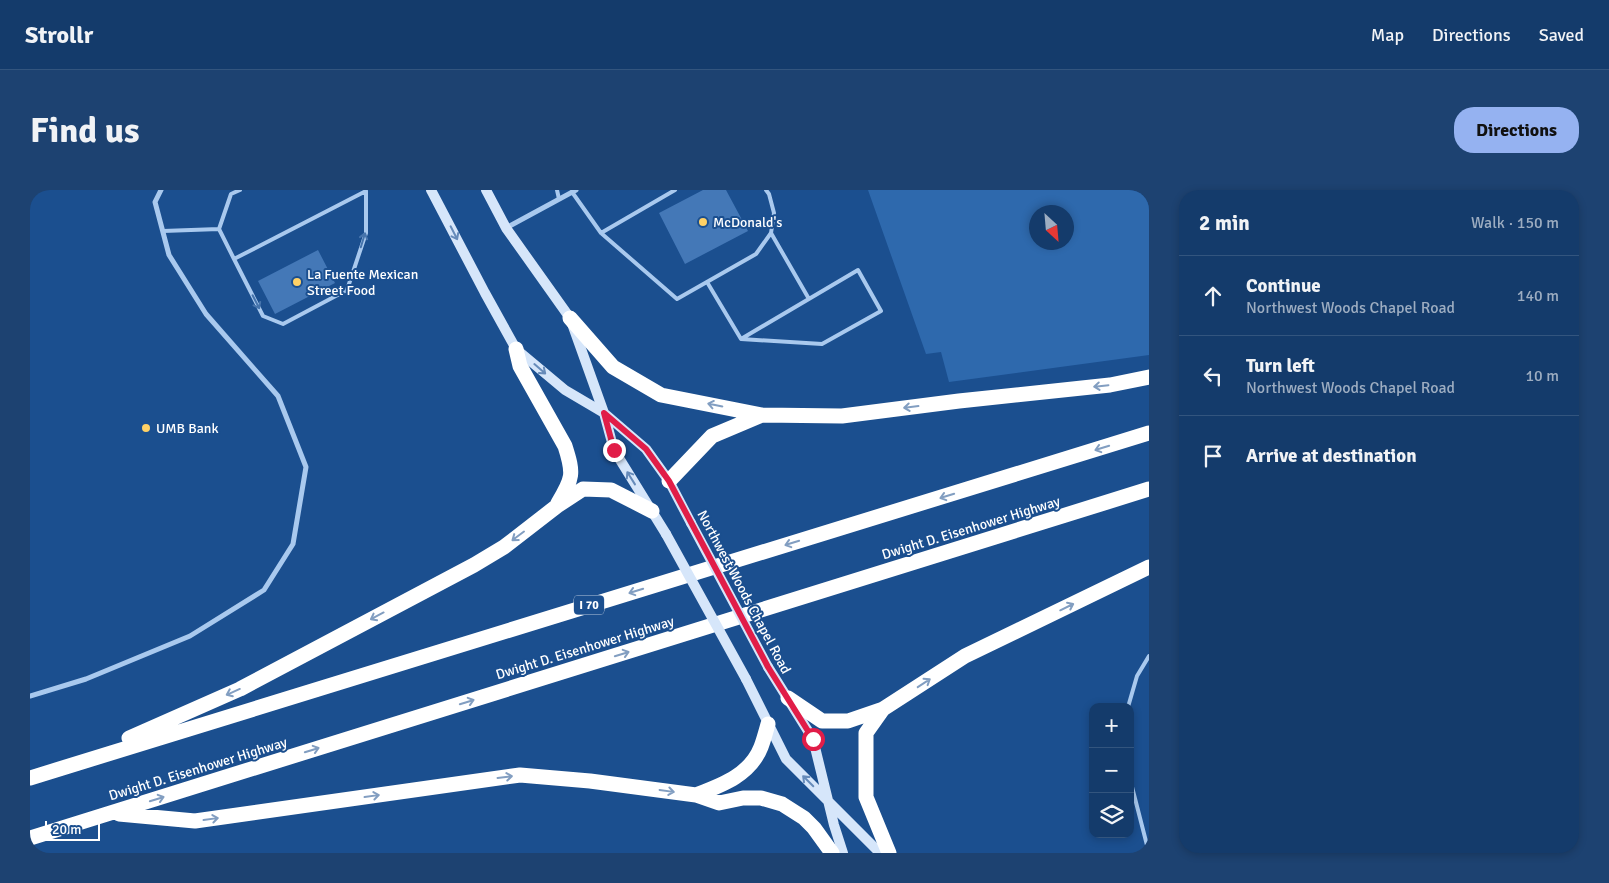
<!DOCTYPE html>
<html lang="en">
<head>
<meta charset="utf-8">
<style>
	body { margin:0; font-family:Signika,sans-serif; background:#1d4271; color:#f1f3f6 }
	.controls { position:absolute; right:15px; bottom:15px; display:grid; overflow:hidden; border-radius:10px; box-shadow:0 2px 8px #0003 }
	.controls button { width:45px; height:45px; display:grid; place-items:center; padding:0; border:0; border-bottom:1px solid #33557e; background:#143b6b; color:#f1f3f6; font:25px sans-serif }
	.compass { position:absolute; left:999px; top:15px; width:45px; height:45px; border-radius:50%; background:#143b6b; box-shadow:0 2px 8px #0003; rotate:154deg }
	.scale { position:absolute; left:15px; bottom:12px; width:55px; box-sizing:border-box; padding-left:5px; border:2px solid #fff; border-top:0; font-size:14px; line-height:18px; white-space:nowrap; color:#fff; -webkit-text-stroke:4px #1b4f8f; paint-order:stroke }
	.stop { position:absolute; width:15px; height:15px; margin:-11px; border:4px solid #e11d48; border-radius:50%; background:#fff }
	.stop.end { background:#e11d48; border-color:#fff; box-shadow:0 1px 5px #0008 }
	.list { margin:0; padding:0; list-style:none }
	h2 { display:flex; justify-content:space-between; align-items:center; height:65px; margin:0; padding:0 20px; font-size:21px }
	h2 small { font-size:16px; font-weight:400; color:#9dadc1 }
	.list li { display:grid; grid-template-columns:32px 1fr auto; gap:15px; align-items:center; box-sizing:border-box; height:80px; padding:0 20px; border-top:1px solid #33557e }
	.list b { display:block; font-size:19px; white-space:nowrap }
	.list p { margin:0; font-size:16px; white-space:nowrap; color:#9dadc1 }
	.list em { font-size:16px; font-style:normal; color:#9dadc1 }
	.icon { flex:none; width:28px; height:28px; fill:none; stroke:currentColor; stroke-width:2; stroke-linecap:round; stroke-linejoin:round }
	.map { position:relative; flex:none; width:1119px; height:663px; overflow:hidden; border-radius:20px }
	header { display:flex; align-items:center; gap:30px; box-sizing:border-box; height:70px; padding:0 25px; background:#143b6b; border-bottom:1px solid #33557e }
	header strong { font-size:24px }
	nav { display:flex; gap:28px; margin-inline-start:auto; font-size:18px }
	.intro { display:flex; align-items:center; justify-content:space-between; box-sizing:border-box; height:120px; padding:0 30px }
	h1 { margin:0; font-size:35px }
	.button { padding:12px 22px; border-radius:20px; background:#95b2f1; color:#111; font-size:18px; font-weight:700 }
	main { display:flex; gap:30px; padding:0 30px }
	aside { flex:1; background:#143b6b; border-radius:20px; box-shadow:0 2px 8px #0003 }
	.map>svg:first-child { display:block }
</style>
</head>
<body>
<header>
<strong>Strollr</strong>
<nav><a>Map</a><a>Directions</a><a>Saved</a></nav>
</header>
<div class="intro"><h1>Find us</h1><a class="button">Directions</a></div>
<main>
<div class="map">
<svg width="1119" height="663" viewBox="0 0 1119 663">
	<rect width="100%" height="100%" fill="#1b4f8f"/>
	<path fill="#2e69ad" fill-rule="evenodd" d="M838,0h281v165l-200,27 -8,-30 -15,2zM1006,22h30v30h-30z"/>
	<path fill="#4478b7" d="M673,0h23l22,41 -63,33 -26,-51z
		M288,60l17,33 -60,31 -17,-33z"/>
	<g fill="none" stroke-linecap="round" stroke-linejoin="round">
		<path stroke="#a9c9ee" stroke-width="4" d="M527,0l2,9
			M542,2l29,41 76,66 79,-45 15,-21 3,-20 -5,-19 -3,-4
			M189,39l15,30 132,-68v42l-19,57 -64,34 -20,-8 -29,-57
			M133,41l56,-2 12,-35 9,-4
			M571,43l74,-43
			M741,43l38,66
			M828,80l23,41 -59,33 -81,-5z
			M677,92l34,57
			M1098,517l9,-31 12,-20
			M1100,589l19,74"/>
		<path stroke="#a9c9ee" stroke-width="5" d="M476,38l70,-38
			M0,506l56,-17 104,-43 74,-46 29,-46 13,-77 -28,-71 -72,-82 -37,-59 -14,-53 6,-12"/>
		<path stroke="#d6e6fa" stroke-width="10" d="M401,0l54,103 31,56 49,41 39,23 42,36 23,32 22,42
			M456,0l20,38 64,90 34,95 10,37 52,84
			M738,477l45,72 21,86 9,28
			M716,489l40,80 94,94"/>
		<path stroke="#fff" stroke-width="15" d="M540,128l43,49 48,28 101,20 80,1 117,-15 151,-16 39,-8
			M486,159l4,17 45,80c9,28 8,32 -7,57
			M639,291l43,-45 50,-21
			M758,508l34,23h26l35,-12 82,-53 184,-89
			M853,519l-17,24v64l23,56
			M99,548l111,-49 234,-124 30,-18 53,-41 26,-17 28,1 41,21
			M0,588l1119,-345
			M666,605c26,-10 54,-20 65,-48 3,-8 5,-16 7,-23
			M89,624l76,7 325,-46 70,6 106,14 23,8 24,-5h18l21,6 22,14 10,10 18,25
			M0,648l1119,-349"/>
		<path stroke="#d6e6fa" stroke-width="10" d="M661,333l77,144
			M636,344l80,145"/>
	</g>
	<defs><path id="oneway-shaft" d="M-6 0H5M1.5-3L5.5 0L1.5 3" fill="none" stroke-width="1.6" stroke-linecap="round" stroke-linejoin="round" transform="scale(1.25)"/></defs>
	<g stroke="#668bba">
		<use href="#oneway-shaft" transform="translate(424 43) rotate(63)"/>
		<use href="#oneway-shaft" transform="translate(510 179) rotate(41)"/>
		<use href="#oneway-shaft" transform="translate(601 288) rotate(-122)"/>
		<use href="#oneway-shaft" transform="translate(778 591) rotate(-135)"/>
	</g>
	<g stroke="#4674ac">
		<use href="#oneway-shaft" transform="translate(333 50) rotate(-73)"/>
		<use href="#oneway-shaft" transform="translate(226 112) rotate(63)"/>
	</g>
	<g stroke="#829ec1">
		<use href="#oneway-shaft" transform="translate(1071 196) rotate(174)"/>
		<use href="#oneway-shaft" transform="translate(685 215) rotate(-169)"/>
		<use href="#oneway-shaft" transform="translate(881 217) rotate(173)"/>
		<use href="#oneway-shaft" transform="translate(1072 258) rotate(163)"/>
		<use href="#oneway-shaft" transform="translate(917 306) rotate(163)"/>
		<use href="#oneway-shaft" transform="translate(488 346) rotate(143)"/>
		<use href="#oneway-shaft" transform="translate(762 353) rotate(163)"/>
		<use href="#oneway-shaft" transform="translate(606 401) rotate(163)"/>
		<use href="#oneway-shaft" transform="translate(1037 417) rotate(-26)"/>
		<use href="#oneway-shaft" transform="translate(347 426) rotate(152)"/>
		<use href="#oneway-shaft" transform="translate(592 464) rotate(-17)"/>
		<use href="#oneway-shaft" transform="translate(894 493) rotate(-33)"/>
		<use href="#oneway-shaft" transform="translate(203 502) rotate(156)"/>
		<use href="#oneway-shaft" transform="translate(437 512) rotate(-17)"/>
		<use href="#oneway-shaft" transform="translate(282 560) rotate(-17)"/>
		<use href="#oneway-shaft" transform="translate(475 587) rotate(-7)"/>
		<use href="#oneway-shaft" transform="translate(637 601) rotate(8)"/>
		<use href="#oneway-shaft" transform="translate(342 606) rotate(-8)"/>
		<use href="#oneway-shaft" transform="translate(127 609) rotate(-17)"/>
		<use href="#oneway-shaft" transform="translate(181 629) rotate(-8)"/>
	</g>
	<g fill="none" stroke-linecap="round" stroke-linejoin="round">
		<path stroke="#e11d48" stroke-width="6" d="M584,260l-10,-37 42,36 23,32 99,186 45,72"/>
	</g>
	<g fill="#ffd166" stroke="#1b4f8f" stroke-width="2">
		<circle cx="673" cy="32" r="5"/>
		<circle cx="267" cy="92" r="5"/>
		<circle cx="116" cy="238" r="5"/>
	</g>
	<g text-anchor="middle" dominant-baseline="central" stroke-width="4" stroke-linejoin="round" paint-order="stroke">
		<rect fill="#1b4f8f" stroke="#bbcadd" stroke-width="1" x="544" y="405.5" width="30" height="19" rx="4"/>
		<g font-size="12" font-weight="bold" fill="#fff">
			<text x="559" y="415">I 70</text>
		</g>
		<g font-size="14" fill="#fff" stroke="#1b4f8f" text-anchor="start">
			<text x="683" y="32">McDonald's</text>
			<text x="277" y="84">La Fuente Mexican<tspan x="277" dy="16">Street Food</tspan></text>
			<text x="126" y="238">UMB Bank</text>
		</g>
		<g font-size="14" fill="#fff" stroke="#1b4f8f">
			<text transform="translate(941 338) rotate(-17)">Dwight D. Eisenhower Highway</text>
			<text transform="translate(714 402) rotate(62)">Northwest Woods Chapel Road</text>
			<text transform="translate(555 458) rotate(-17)">Dwight D. Eisenhower Highway</text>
			<text transform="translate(168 579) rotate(-17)">Dwight D. Eisenhower Highway</text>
		</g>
	</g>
</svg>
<div class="controls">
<button>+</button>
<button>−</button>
<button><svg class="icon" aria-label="layers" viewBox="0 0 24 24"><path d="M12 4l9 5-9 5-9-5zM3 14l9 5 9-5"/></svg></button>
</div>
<svg class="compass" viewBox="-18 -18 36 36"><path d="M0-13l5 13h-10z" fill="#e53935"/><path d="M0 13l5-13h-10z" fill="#9dadc1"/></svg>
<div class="scale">20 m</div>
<div class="stop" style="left:783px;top:549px"></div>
<div class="stop end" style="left:584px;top:260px"></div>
</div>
<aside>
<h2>2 min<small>Walk · 150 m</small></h2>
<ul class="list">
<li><svg class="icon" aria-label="ahead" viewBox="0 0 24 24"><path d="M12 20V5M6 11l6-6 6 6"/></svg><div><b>Continue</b><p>Northwest Woods Chapel Road</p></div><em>140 m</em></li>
<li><svg class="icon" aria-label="left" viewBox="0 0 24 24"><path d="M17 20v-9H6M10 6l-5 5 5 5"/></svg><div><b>Turn left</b><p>Northwest Woods Chapel Road</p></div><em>10 m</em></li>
<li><svg class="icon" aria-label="arrive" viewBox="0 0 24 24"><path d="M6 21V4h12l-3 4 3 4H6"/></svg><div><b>Arrive at destination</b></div></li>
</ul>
</aside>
</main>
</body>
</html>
